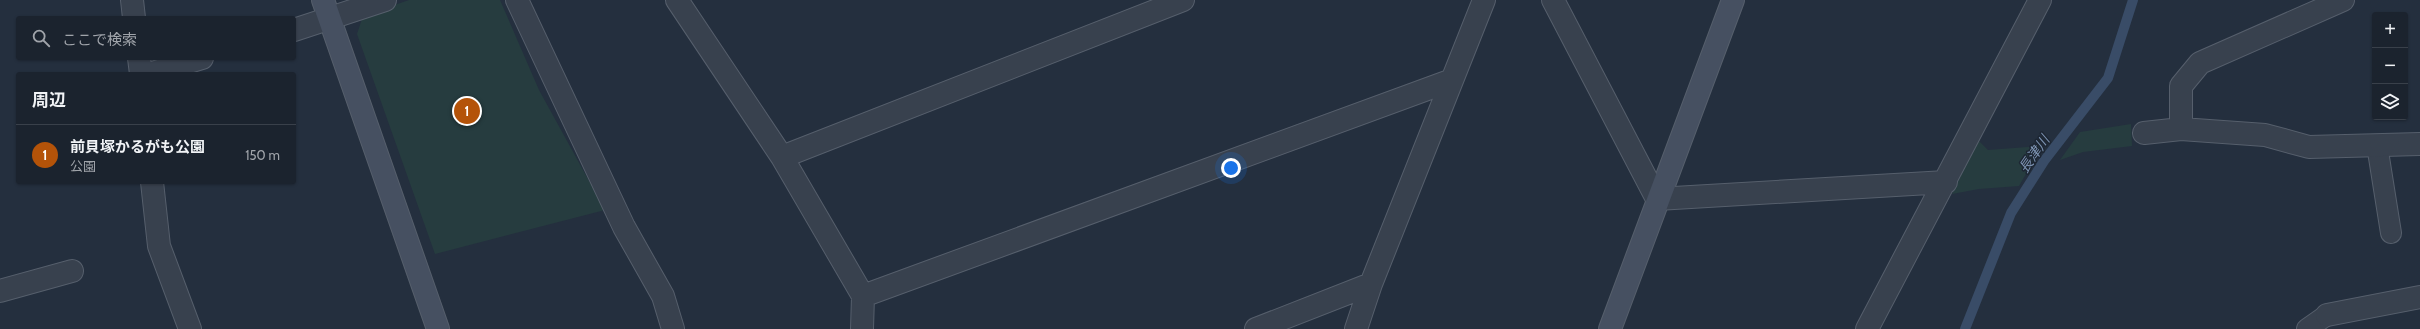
<!DOCTYPE html>
<html lang="ja">
<head>
<meta charset="utf-8">
<style>
	body { margin:0; font-family:Cabin,"Noto Sans JP",sans-serif; background:#282f3a; color:#f1f3f6 }
	.controls { position:absolute; right:12px; top:12px; display:grid; overflow:hidden; border-radius:4px; box-shadow:0 1px 3px #0004 }
	.controls button { width:36px; height:36px; display:grid; place-items:center; padding:0; border:0; border-bottom:1px solid #39404a; background:#1b232e; color:#f1f3f6; font:20px sans-serif }
	.you { position:absolute; left:1231px; top:168px; width:14px; height:14px; margin:-10px; border:3px solid #fff; border-radius:50%; background:#1a73e8; box-shadow:0 0 0 6px #1a73e833 }
	.badge { display:grid; place-items:center; width:26px; height:26px; border-radius:50%; background:#b45309; color:#fff; font-size:13px; font-weight:700 }
	.pin { position:absolute; translate:-50% -50%; border:2px solid #fff; box-shadow:0 1px 4px #0006 }
	.list { margin:0; padding:0; list-style:none }
	h2 { display:flex; justify-content:space-between; align-items:center; height:52px; margin:0; padding:0 16px; font-size:17px }
	h2 small { font-size:13px; font-weight:400; color:#a0a4aa }
	.list li { display:grid; grid-template-columns:26px 1fr auto; gap:12px; align-items:center; box-sizing:border-box; height:60px; padding:0 16px; border-top:1px solid #39404a }
	.list b { display:block; font-size:15px; white-space:nowrap }
	.list p { margin:0; font-size:13px; white-space:nowrap; color:#a0a4aa }
	.list em { font-size:13px; font-style:normal; color:#a0a4aa }
	.icon { flex:none; width:22px; height:22px; fill:none; stroke:currentColor; stroke-width:2; stroke-linecap:round; stroke-linejoin:round }
	.map { position:relative; flex:none; width:2420px; height:329px; overflow:hidden }
	.search { position:absolute; background:#1b232e; box-shadow:0 1px 3px #0004; left:16px; top:16px; width:280px; height:44px; display:flex; align-items:center; gap:10px; box-sizing:border-box; padding:0 14px; border-radius:4px; color:#a0a4aa; font-size:15px }
	.panel { position:absolute; background:#1b232e; box-shadow:0 1px 3px #0004; left:16px; top:72px; width:280px; height:112px; border-radius:4px }
	.map>svg:first-child { display:block }
</style>
</head>
<body>
<div class="map">
<svg width="2420" height="329" viewBox="0 0 2420 329">
	<rect width="100%" height="100%" fill="#242f3e"/>
	<path fill="#263c3f" d="M409,0h91l39,90 66,120 -170,44 -78,-220 6,-18z
		M2131,124l1,22 -49,6 -23,8 20,-28z
		M1978,140l10,10 54,-4 -23,40 -40,3 -27,5z"/>
	<g fill="none" stroke-linecap="round" stroke-linejoin="round">
		<path stroke="#394c67" stroke-width="10" d="M1965,329l46,-116 33,-52 64,-83 25,-78"/>
		<defs>
			<path id="lane" d="M2377,145l14,88
				M2307,329l20,-14"/>
			<path id="street" d="M132,0l2,18
				M517,0l107,227 39,69 10,33
				M677,0l105,157 81,139 -1,33
				M1553,0l104,199 289,-17
				M294,30l91,-30
				M139,58l2,16
				M149,74l53,-16
				M2181,129v-43l19,-23 143,-63
				M2144,133l37,-4 84,6 44,12 111,-3
				M782,157l401,-157
				M152,182l7,64 31,83
				M0,291l72,-20
				M863,296l589,-216
				M2327,315l93,-18
				M1256,329l115,-45
				M1356,329l15,-45 113,-284
				M1867,329l173,-329"/>
			<path id="secondary" d="M323,0l115,329
				M1610,329l123,-329"/>
		</defs>
		<use href="#lane" stroke="#565f6c" stroke-width="22"/>
		<use href="#street" stroke="#565f6c" stroke-width="24"/>
		<use href="#secondary" stroke="#565f6c" stroke-width="24"/>
		<use href="#lane" stroke="#38414e" stroke-width="20"/>
		<use href="#street" stroke="#38414e" stroke-width="22"/>
		<use href="#secondary" stroke="#465061" stroke-width="22"/>
	</g>
	<g text-anchor="middle" dominant-baseline="central" stroke-width="3" stroke-linejoin="round" paint-order="stroke">
		<g font-size="14" font-style="italic" fill="#7c92b1" stroke="#1d2633">
			<text transform="translate(2034 154) rotate(-55)">長津川</text>
		</g>
	</g>
</svg>
<div class="controls">
<button>+</button>
<button>−</button>
<button><svg class="icon" aria-label="layers" viewBox="0 0 24 24"><path d="M12 4l9 5-9 5-9-5zM3 14l9 5 9-5"/></svg></button>
</div>
<div class="you"></div>
<div class="pin badge" style="left:467px;top:111px">1</div>
<div class="search"><svg class="icon" aria-label="search" viewBox="0 0 24 24"><circle cx="10" cy="10" r="6"/><path d="M15 15l6 6"/></svg>ここで検索</div>
<section class="panel">
<h2>周辺<small></small></h2>
<ul class="list">
<li><span class="badge">1</span><div><b>前貝塚かるがも公園</b><p>公園</p></div><em>150 m</em></li>
</ul>
</section>
</div>
</body>
</html>
